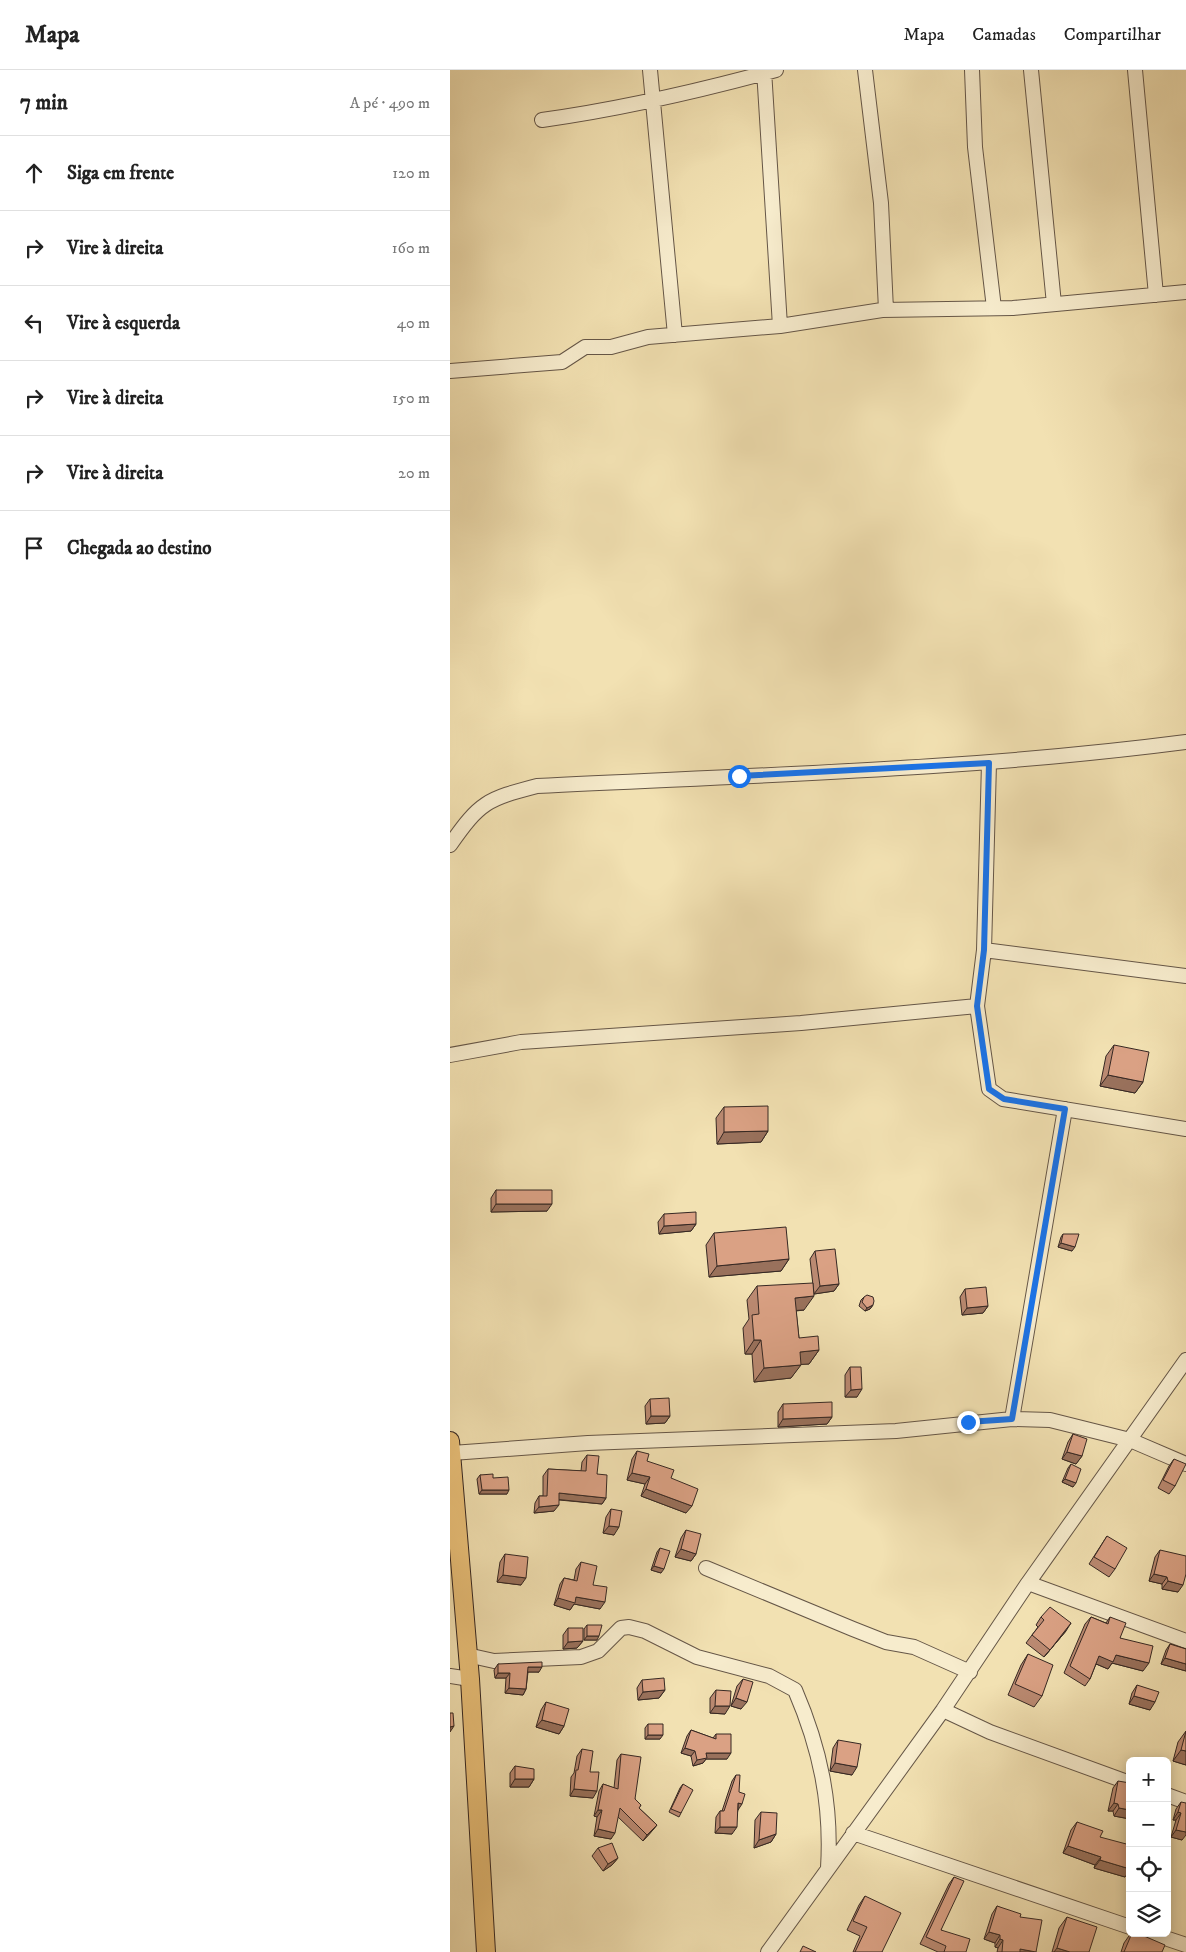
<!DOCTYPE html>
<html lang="pt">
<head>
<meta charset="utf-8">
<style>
	body { margin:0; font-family:"IM FELL DW Pica",serif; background:#f2f2f2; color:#222 }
	.controls { position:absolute; right:15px; bottom:15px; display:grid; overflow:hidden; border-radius:8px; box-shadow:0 2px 12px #0003 }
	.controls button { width:45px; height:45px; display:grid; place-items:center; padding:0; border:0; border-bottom:1px solid #e0e0e0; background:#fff; color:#222; font:25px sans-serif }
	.stop { position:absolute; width:15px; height:15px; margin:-11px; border:4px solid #1a73e8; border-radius:50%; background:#fff }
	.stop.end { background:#1a73e8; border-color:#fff; box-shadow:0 1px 5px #0008 }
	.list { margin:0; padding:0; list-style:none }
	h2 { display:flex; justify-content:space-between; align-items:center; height:65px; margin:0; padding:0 20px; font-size:21px }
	h2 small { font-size:16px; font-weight:400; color:#767676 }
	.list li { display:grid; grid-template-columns:32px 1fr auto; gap:15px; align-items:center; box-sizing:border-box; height:75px; padding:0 20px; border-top:1px solid #e0e0e0 }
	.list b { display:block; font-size:19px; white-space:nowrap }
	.list em { font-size:16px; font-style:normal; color:#767676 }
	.icon { flex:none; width:28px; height:28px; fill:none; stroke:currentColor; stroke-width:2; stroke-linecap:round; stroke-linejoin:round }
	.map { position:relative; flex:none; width:736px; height:1882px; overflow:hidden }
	header { display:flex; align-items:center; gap:30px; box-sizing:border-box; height:70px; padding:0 25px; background:#fff; border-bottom:1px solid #e0e0e0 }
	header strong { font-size:24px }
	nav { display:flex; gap:28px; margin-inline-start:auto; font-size:18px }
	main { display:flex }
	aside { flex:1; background:#fff }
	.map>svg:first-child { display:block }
</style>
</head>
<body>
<header>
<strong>Mapa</strong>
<nav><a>Mapa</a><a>Camadas</a><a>Compartilhar</a></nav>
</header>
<main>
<aside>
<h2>7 min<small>A pé · 490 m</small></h2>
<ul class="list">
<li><svg class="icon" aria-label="ahead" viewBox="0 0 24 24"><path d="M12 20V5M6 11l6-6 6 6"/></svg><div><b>Siga em frente</b></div><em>120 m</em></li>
<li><svg class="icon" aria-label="right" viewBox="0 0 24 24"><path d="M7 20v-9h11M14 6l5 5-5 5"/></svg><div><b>Vire à direita</b></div><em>160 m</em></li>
<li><svg class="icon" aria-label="left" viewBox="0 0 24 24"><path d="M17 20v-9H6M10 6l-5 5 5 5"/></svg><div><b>Vire à esquerda</b></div><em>40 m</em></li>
<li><svg class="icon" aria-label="right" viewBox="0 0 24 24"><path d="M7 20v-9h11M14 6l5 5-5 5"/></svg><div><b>Vire à direita</b></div><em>150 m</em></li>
<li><svg class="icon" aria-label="right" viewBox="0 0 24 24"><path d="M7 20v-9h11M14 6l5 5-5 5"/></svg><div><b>Vire à direita</b></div><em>20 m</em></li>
<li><svg class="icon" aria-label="arrive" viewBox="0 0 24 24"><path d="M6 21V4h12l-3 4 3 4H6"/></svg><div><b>Chegada ao destino</b></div></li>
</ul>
</aside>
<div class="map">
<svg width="736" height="1882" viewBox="0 0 736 1882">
	<rect width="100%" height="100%" fill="#f2e1b2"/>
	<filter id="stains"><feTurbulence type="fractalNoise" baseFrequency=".004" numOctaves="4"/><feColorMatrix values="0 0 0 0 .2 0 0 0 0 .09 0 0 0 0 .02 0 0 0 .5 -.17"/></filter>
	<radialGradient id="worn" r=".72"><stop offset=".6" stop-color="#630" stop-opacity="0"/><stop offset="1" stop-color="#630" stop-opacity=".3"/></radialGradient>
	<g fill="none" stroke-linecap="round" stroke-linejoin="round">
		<defs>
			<path id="minor" d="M200,0l25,265
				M314,0l16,256
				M415,0l16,133 5,107
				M522,0l3,77 19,161
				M581,0l23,234
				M685,0l21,225
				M92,50c79,-11 157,-29 234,-50
				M0,301l112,-9 23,-15h26l37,-10 132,-11 102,-16 131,-2 173,-16
				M539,693l-5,187 -7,56 12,83 14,10 183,30
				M0,775c30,-43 37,-46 87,-59 217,-11 434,-16 649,-44
				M534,880l202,26
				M0,985l71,-13 280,-19 176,-17
				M562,1349l53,-310
				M2,1383l136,-10 308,-12 116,-12 38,1 80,20 56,24
				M256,1498l147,61 33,13 28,5 56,25
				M578,1513l158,58
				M17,1585l27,6 87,-4 17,-6 23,-23 8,-1 16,4 52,26 72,19 26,14c25,58 37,114 33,178
				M0,1606l20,3
				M493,1640l47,22 140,51
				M717,1725l19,7
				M403,1763l277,94
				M700,1863l36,12
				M318,1882l175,-242 85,-127 158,-223"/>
			<path id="major" d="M0,1371l20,238 16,273"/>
		</defs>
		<use href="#minor" stroke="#655647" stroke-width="16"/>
		<use href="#major" stroke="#362823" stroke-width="20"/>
		<use href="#minor" stroke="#f7eccd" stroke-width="14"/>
		<use href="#major" stroke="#e9c079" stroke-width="18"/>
	</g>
	<path fill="#bb8a72" stroke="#362823" d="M664,975l29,37 -8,11 -35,-7 6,-30z
		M274,1037l44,24 -7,11 -44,2 -1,-26z
		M46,1120l51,21 -56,1v-14z
		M214,1144l32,10 -5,7 -32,3 -1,-12z
		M264,1163l75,26 -8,12 -72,6 -3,-32z
		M613,1164l9,17 -14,-4 3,-10z
		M365,1181l24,33 -5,7 -20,3 -4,-35z
		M307,1216l47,24 -8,1 3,27 20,12 -10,14h-8l-10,14 -37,4 -2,-28h-7l-2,-26 6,-9 -2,-19z
		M515,1219l23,17 -5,7 -21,2 -2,-18z
		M414,1227l9,8 -3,4 -5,2 -6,-5 2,-6z
		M400,1297l7,30h-12v-22z
		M200,1329l20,17 -5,7 -19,1 -1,-18z
		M333,1334l49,13 -5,7 -49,3v-15z
		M623,1364l9,22 -6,8 -14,-5 6,-17z
		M187,1381l10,10 39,52 -45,-17 4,-12 -18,-4 5,-21z
		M137,1385l10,19 9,24 -4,6 -43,-4 -5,11 -20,2 1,-10 4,-7h4v-20l5,-7 33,2 1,-9z
		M724,1389l1,27 -6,8 -11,-6 11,-22z
		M621,1394l2,23 -11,-5 6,-14z
		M30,1405l13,3 14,16h-28l-2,-15z
		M161,1439l3,26 -11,-2 3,-16z
		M236,1460l10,24 -5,7 -16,-4 6,-19z
		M657,1466l8,33 -6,8 -20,-13z
		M210,1478l1,25 -10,-3 6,-18z
		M710,1480l18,42 -16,-3v-5l-13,-3 6,-24z
		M55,1484l16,31 -24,-3 3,-20z
		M131,1492l12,23 7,24 -26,-5 -4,6 -16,-5 6,-21 4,-6 10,2 2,-11z
		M591,1547l25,14 -22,26 -18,-14 12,-16 -2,-2z
		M641,1547l15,6 4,-6 10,21 23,33 -31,-8 -4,6 -12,-5 -6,15 -5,7 -21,-13 21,-49z
		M137,1555l10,15h-13v-11z
		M118,1558l15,13 -6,7 -14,1v-14z
		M720,1574l16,5v22l-25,-7 5,-14z
		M578,1584l14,42 -8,11 -26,-12 13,-30z
		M48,1594l41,8h-11l-2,17 -3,6 -18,-2 1,-15h-11l-1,-8z
		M293,1609l-2,30 -10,-3 6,-20z
		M192,1610l23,10 -6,8 -21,2 -1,-12z
		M687,1615l13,25 -21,-6 3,-11z
		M266,1620l9,24 -15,-1v-15z
		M96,1632l18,24 -5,8 -23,-7 5,-17z
		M198,1654l12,15h-15v-11z
		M241,1660l22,8 3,-4 11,25h-21l-3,4 -10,3 -2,-10 -10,-3 6,-17z
		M736,1661v34l-13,-4 5,-19z
		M388,1670l14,35 -22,-4 3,-23z
		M132,1679l11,49 -23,-2 1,-19 3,-4 3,-17z
		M171,1684l14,45 6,6 -2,3 18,17 -5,6 -9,10 -25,-24 -7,22 -17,-3 3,-19 -3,-1 5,-25 4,-7 11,4 3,-28z
		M65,1696l19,13 -5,8h-19v-14z
		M286,1705l2,35 -6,24 -17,-1 1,-16 4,-6h2l10,-30z
		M668,1711l12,38 -16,-3 -1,-5h-5l5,-23z
		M233,1714l-2,29 -2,4 -10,-5 11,-24z
		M731,1732l1,38 -11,-3 5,-17h-3l3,-11z
		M311,1742l15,22 -5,8 -17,6 1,-28z
		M627,1752l23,15 25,40 -31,-9 1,-3 -32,-12 8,-23z
		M148,1778l20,10 -6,7 -9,6 -11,-15z
		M504,1807l-13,53 25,22h-28l-18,-8 29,-60z
		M415,1826l17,56h-29l7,-16 -13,-6 12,-25z
		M547,1836l23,11 16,35h-39l1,-4 -3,-1v-4l-11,-4 8,-25z
		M617,1847l22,35h-37l7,-24z
		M681,1863h6l25,19h-41l3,-9z"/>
	<path fill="#99715c" stroke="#362823" d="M658,1005l35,7 -8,11 -35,-7z
		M318,1061l-7,11 -44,2 7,-12z
		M46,1134h56l-5,7 -56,1z
		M246,1154l-5,7 -32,3 5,-8z
		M611,1173l14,4 -3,4 -14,-4z
		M339,1189l-8,12 -72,6 8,-11z
		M389,1214l-5,7 -20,3 6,-8z
		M364,1226l-10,14 -18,1 9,-13z
		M423,1235l-3,4 -5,2 2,-3z
		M538,1236l-5,7 -21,2 5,-7z
		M304,1270h7l-9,14h-7z
		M369,1280l-10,14 -19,1 10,-13z
		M351,1295l-10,13 -37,4 10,-14z
		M412,1319l-5,8h-12l6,-7z
		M201,1346h19l-5,7 -19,1z
		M382,1347l-5,7 -49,3 5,-8z
		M617,1382l15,4 -6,8 -14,-5z
		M182,1403l18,4 -5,7 -18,-4z
		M615,1409l11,4 -3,4 -11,-5z
		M196,1419l46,17 -6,7 -45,-17z
		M32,1420h27l-2,4h-28z
		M109,1423l47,5 -4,6 -48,-5z
		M109,1435l-5,6 -20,2 5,-6z
		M159,1456l10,1 -5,8 -11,-2z
		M231,1479l15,5 -5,7 -16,-4z
		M204,1496l10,3 -3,4 -10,-3z
		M704,1504l13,3 -5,7 -13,-3z
		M53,1505l23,3 -5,7 -24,-3z
		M718,1511l15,4 -5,7 -16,-3z
		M126,1527l29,5 -5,7 -26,-5 -4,6 -16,-5 4,-7z
		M621,1553l-5,8 -22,26 6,-7z
		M137,1566h12l-2,4h-13z
		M133,1571l-6,7 -14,1 5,-7z
		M666,1585l33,8 -6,8 -31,-8 -4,6 -14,-6 5,-7z
		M715,1588l21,6v7l-25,-7z
		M78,1597h14l-3,5h-15z
		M48,1603h12l-4,5h-11z
		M59,1618l17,1 -3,6 -18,-2z
		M215,1620l-6,8 -21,2 5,-8z
		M684,1626l21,6 -5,8 -21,-6z
		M286,1628l11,4 -6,7 -10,-3z
		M265,1636h15l-5,8 -15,-1z
		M92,1650l22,6 -5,8 -23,-7z
		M4,1656l-4,6v-5z
		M198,1665h15l-3,4h-15z
		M235,1678l10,3 -4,5 -10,-3z
		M731,1680l5,1v14l-13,-4z
		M256,1683h25l-4,6h-21l-3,4 -10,3 4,-6z
		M385,1693l22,4 -5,8 -22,-4z
		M65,1709h19l-5,8h-19z
		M124,1719l23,2 -4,7 -23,-2z
		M288,1733l4,1 -4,6z
		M664,1733l4,1 -5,7h-5z
		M669,1738l11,2v9l-16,-3z
		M148,1740h4l-5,7 -3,-1z
		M728,1742l3,1 -5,7h-3z
		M207,1755l-5,6 -9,10 4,-6z
		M270,1757h17l-5,7 -17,-1z
		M148,1759l17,4 -4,6 -17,-3z
		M726,1760l10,2v3l-4,5 -11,-3z
		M326,1764l-5,8 -17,6 5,-8z
		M618,1776l33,11 -6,8 -32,-12z
		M168,1788l-6,7 -9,6 5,-7z
		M650,1790l30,9v1l-5,7 -31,-9z
		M539,1862l11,3 -5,8 -11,-4z
		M550,1869l3,1 -5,8 -3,-1z
		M607,1878l13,4h-16z
		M570,1879l16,3h-18z"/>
	<path fill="#daa184" stroke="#362823" d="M664,975l35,7 -6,30 -35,-7z
		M318,1036v25l-44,1v-25z
		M46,1120h56v14h-56z
		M246,1142v12l-32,2v-12z
		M336,1157l3,32 -72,7 -3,-33z
		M613,1164h16l-4,13 -14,-4z
		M385,1179l4,35 -19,2 -5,-35z
		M363,1213l1,13 -19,2 4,40 19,-2 1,14 -19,2 1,13 -37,3 -3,-28h-7l-2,-25 7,-1 -2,-28z
		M536,1217l2,19 -21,2 -2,-19z
		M417,1225l6,2 1,4 -1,4 -6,3 -5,-6 2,-5z
		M400,1297h11l1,22 -11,1z
		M219,1328l1,18h-19l-1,-17z
		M382,1332v15l-49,2v-15z
		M623,1364l14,5 -5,17 -15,-4z
		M187,1381l12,3 -2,7 27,9 -3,8 27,11 -6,17 -46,-17 4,-12 -18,-4z
		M137,1385l12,1 -2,18 10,1 -1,23 -47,-5v12l-20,2v-11h8l1,-27 38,2z
		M724,1389l12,5 -11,22 -12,-6z
		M621,1394l10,5 -5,14 -11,-4z
		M43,1404v4l15,-1 1,13h-27l-2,-15z
		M161,1439l11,2 -3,16 -10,-1z
		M236,1460l15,4 -5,20 -15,-5z
		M657,1466l20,12 -12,21 -21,-12z
		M210,1478l10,3 -6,18 -10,-3z
		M710,1480l26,6v18l-3,11 -15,-4 -1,-4 -13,-3z
		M55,1484l23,3 -2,21 -23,-3z
		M131,1492l16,4 -4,19 14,2 -2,15 -29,-5 -1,6 -17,-5 6,-20 13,3z
		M600,1537l21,16 -21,27 -18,-15 12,-15 -3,-3z
		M641,1547l17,7 2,-7 16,6 -6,15 33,8 -4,17 -33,-8 -3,7 -14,-6 -9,23 -20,-13z
		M137,1555h15l-3,11h-12z
		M118,1558h15v13l-15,1z
		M720,1574l16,5v15l-21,-6z
		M578,1584l25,11 -11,31 -27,-12z
		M92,1592v5h-14l-2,22 -17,-1 1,-15h-12v-9z
		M214,1608l1,12 -22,2 -1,-12z
		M293,1609l10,3 -6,20 -11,-4z
		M687,1615l22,7 -4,10 -21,-6z
		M266,1620l15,1 -1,15h-15z
		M96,1632l23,7 -5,17 -22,-6z
		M0,1643h3l1,13 -4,1z
		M198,1654h15v11h-15z
		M241,1660l25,9v-5h15v19h-25l1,5 -10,2 -2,-9 -10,-3z
		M736,1661v20l-5,-1z
		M388,1670l23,4 -4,23 -22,-4z
		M132,1679l11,2 -3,21h9l-2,19 -23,-2 2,-19h2z
		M171,1684l20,3 -6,42 6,6 -2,3 18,17 -10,10 -27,-27 -5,25 -17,-4 4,-19h-4l5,-26 15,5z
		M65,1696l19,3v10h-19z
		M286,1705h4l-1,17 6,2 -3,10 -4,-1 -1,24h-17v-16h4z
		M668,1711l12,2v27l-11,-2 -1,-4 -4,-1z
		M233,1714l10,6 -12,23 -10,-4z
		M731,1732l5,1v29l-10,-2 5,-17 -3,-1z
		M311,1742l16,1 -1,21 -17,6z
		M627,1752l26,9 -3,6 30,8v24l-30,-9 1,-3 -33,-11z
		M162,1773l6,15 -10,6 -10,-16z
		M504,1807l10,4 -23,49 29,9 -4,13h-22l2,-6 -20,-9z
		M415,1826l36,17 -19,39h-27l12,-25 -14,-6z
		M547,1836l24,8 -1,3 22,3 -6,32 -16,-3v3h-18l1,-12 -3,-1v-4l-11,-3z
		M617,1847l30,10 -8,25h-19l-13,-4z
		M682,1863h5l28,12 -3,7h-38z
		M353,1876l13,6h-16z"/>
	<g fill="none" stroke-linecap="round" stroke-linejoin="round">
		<path stroke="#1a73e8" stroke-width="6" d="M289,706l250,-13 -5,187 -7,56 12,83 15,10 61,10 -53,310 -44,3"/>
	</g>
	<rect width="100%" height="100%" filter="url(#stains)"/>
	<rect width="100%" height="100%" fill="url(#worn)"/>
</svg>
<div class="controls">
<button>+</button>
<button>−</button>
<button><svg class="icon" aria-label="locate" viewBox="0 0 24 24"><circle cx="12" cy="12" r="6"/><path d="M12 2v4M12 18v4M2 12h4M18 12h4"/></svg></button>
<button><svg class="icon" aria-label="layers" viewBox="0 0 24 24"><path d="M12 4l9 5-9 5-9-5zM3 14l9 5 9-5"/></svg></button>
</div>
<div class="stop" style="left:289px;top:706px"></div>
<div class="stop end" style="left:518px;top:1352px"></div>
</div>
</main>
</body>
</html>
